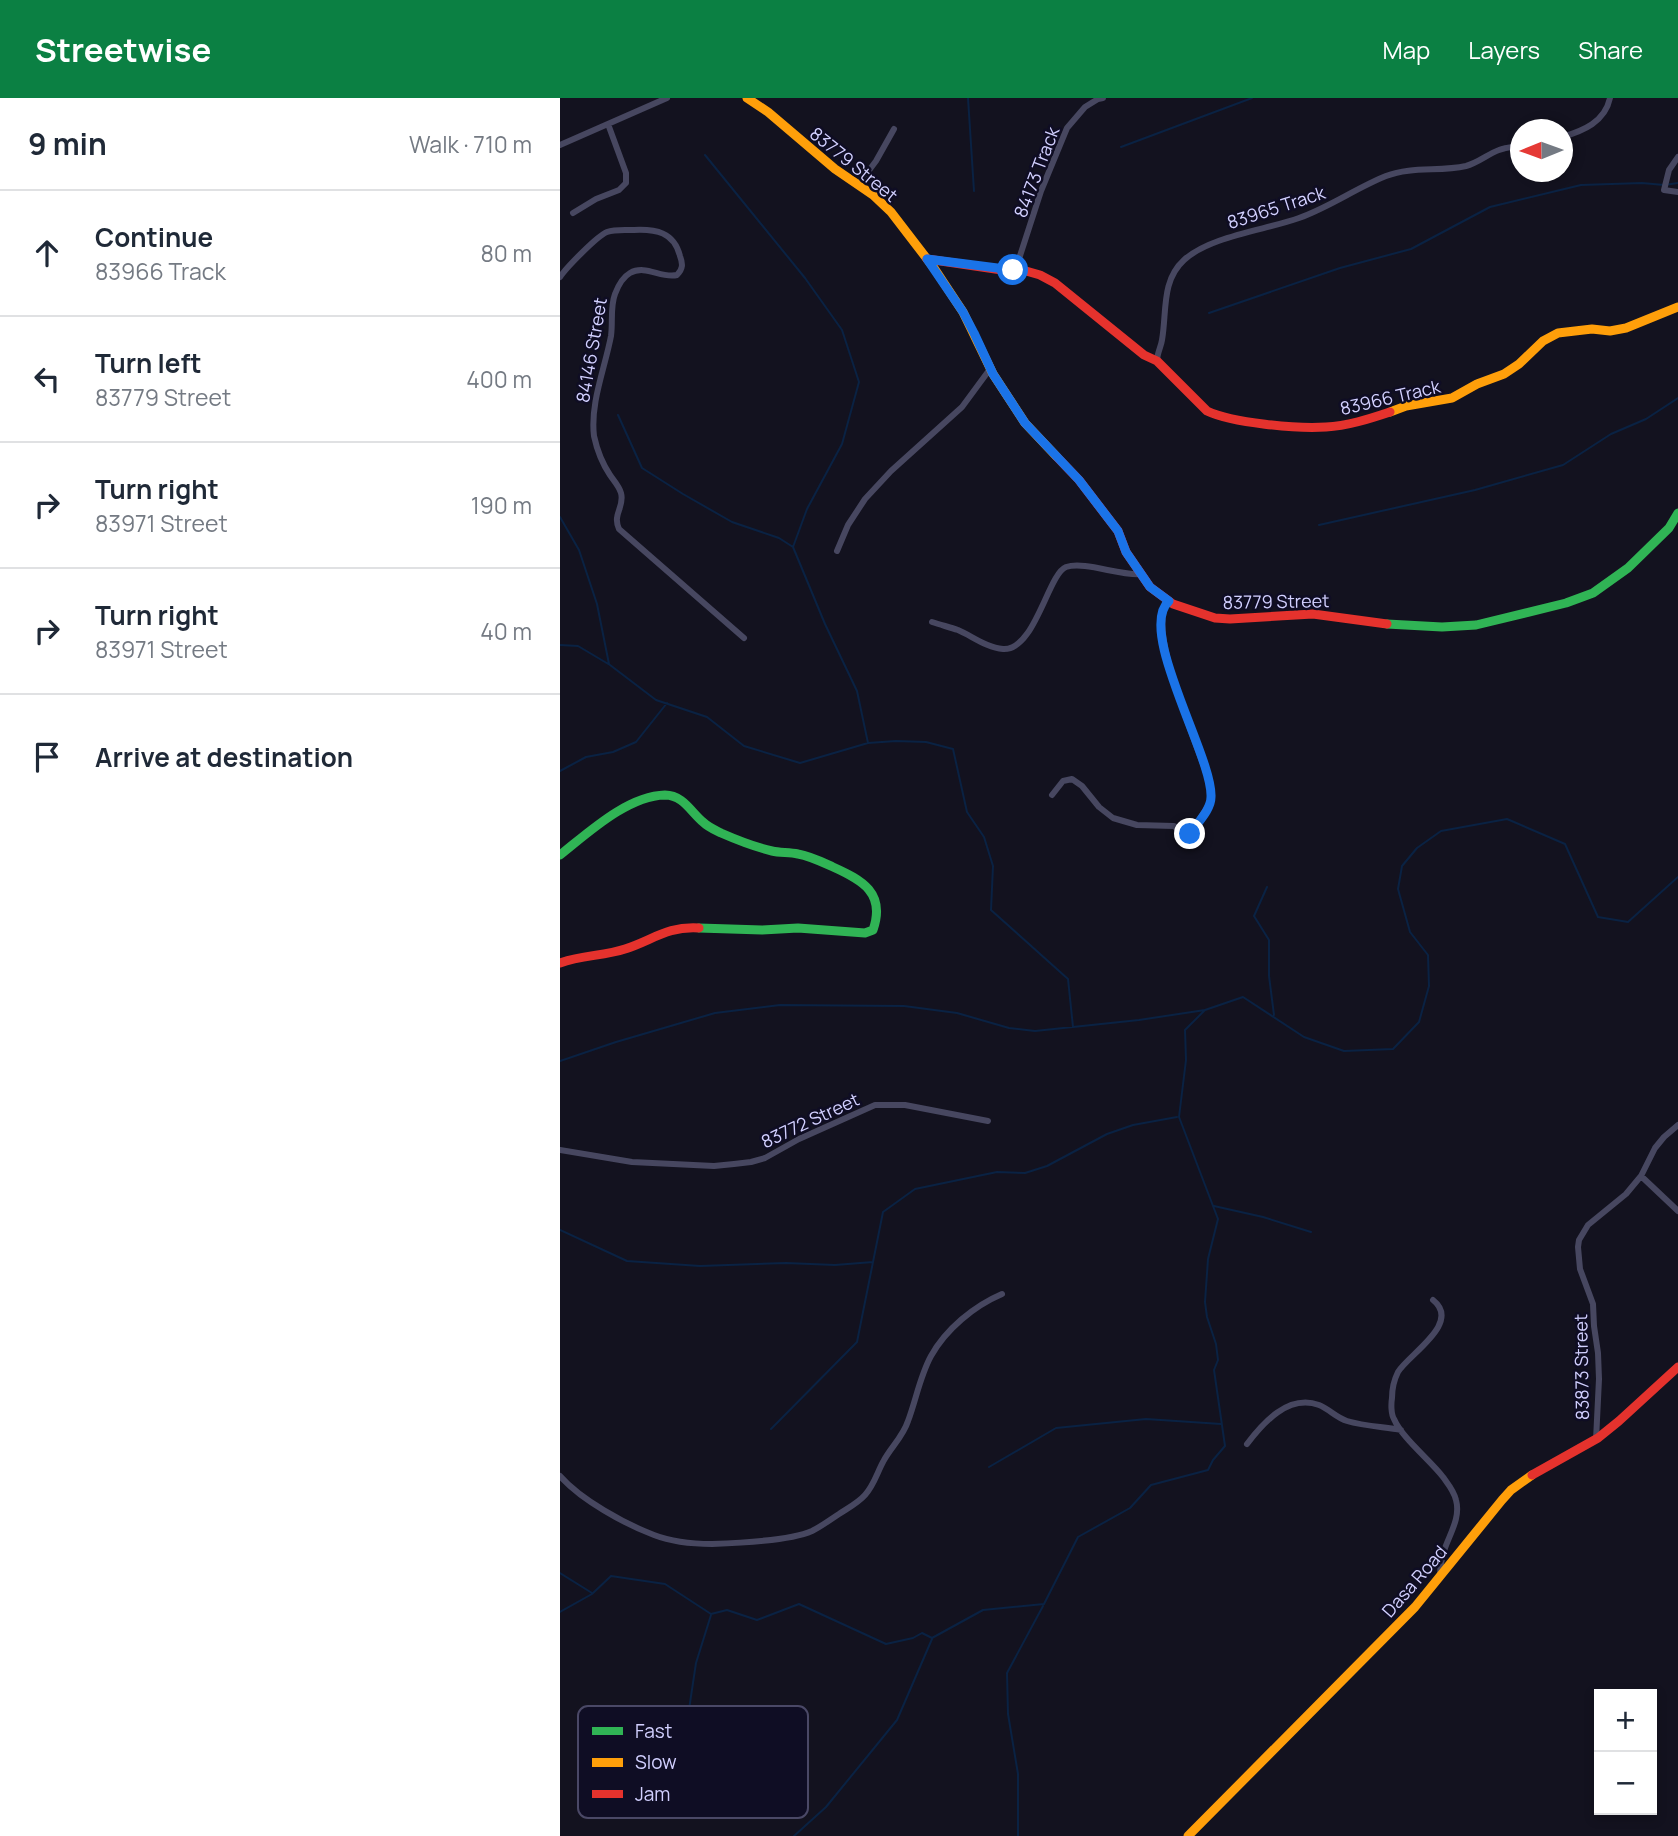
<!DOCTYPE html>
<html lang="en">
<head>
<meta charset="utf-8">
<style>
	body { margin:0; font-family:Manrope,sans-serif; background:#f6f6f7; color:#1f2937 }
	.controls { position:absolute; right:21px; bottom:21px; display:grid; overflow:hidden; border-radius:0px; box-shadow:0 4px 10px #0003 }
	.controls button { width:63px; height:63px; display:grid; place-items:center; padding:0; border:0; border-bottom:2px solid #e0e1e3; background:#fff; color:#1f2937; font:35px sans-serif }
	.compass { position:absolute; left:950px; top:21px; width:63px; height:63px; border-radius:50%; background:#fff; box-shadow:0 4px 10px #0003; rotate:269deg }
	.stop { position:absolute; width:21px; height:21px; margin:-16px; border:5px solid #1a73e8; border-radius:50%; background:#fff }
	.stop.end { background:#1a73e8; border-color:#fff; box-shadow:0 2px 7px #0008 }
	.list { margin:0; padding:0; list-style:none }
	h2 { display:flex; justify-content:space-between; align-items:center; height:91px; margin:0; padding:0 28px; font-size:30px }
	h2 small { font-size:23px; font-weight:400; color:#747a83 }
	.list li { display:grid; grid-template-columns:46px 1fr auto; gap:21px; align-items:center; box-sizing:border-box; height:126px; padding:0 28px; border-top:2px solid #e0e1e3 }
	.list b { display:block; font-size:26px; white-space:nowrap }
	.list p { margin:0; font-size:23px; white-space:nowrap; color:#747a83 }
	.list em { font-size:23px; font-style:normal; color:#747a83 }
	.icon { flex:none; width:38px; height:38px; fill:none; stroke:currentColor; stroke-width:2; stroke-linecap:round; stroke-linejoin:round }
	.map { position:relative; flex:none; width:1118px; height:1738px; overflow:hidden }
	header { display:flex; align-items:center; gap:42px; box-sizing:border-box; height:98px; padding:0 35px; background:#0b8043; color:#fff }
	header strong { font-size:33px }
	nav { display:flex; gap:38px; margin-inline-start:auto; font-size:24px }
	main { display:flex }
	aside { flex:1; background:#fff }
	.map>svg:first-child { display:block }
</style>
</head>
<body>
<header>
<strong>Streetwise</strong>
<nav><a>Map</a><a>Layers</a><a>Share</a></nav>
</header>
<main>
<aside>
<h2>9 min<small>Walk · 710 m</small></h2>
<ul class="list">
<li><svg class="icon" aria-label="ahead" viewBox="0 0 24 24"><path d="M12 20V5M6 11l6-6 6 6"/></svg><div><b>Continue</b><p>83966 Track</p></div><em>80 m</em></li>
<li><svg class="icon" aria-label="left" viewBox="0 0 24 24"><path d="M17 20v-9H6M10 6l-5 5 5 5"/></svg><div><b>Turn left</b><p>83779 Street</p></div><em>400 m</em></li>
<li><svg class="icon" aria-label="right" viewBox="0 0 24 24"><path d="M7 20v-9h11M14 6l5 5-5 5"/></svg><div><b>Turn right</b><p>83971 Street</p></div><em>190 m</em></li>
<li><svg class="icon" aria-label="right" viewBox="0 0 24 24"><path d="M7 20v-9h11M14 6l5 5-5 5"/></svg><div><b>Turn right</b><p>83971 Street</p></div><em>40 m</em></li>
<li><svg class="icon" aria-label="arrive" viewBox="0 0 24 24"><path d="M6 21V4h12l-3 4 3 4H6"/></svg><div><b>Arrive at destination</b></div></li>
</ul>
</aside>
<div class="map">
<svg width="1118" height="1738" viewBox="0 0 1118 1738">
	<rect width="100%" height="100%" fill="#13121f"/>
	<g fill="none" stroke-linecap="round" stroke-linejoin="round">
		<path stroke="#0a2243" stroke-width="2" d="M408,0l6,93
			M561,49l131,-49
			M145,57l100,123 37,52 17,52 -17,62 -35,65 -14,38 32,77 32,67 11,52
			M649,215l131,-45 71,-19 79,-42 91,-22 61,-2 22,2 14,-2
			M58,317l24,53 41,26 49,28 47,16 14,9
			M0,419l19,33 18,54 12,60
			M759,427l156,-35 88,-25 48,-31 35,-15 32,-21
			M0,547l18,1 32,19 46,35 51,17 37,29 56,17 68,-20 28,-2 30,1 27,7 14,63 17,25 9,29 -2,44 77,69 5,48
			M0,673l26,-14 27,-5 23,-10 31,-39
			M707,789l-13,29 15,24v36l5,39
			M0,963l56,-19 99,-29 65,-8 124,1 53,7 52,15 26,3 104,-11 66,-10
			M654,1108l49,11 48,15
			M0,1132l67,31 73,5 86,-3 49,2 38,-3
			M211,1331l86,-87 26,-130 32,-23 82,-17 28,1 22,-7 60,-32 26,-9 44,-8
			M429,1369l67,-39 90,-9 75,5
			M0,1475l32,20
			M0,1514l32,-18 19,-18 54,8 46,30 16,-4 30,10 42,-16 87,40 27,-6 9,-5 10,5 51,-28 61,-6 34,-67 52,-29 21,-23 57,-15 5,-10 12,-14 -11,-76 4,-10 -2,-16 -9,-27 -2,-15 3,-43 10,-40 -39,-102 7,-57 -1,-30 20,-20 38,-13 61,40 40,14 49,-2 26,-27 10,-36 -1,-31 -18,-23 -12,-43 4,-23 15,-18 24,-17 66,-12 58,25 33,73 30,5 50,-45
			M128,1618l8,-53 15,-48
			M234,1738l32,-29 71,-87 35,-81
			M458,1738v-62l-10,-60 -1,-41 36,-67"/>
		<path stroke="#474760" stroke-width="6" d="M1002,39c21,-6 43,-15 48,-39
			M0,47l107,-47
			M1118,59l-9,13 -5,20 14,2
			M298,87l18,-24 18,-32
			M13,115l23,-14 23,-9 7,-7v-10l-18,-49
			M453,172l5,-8 23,-71 26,-63 18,-21 13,-8 5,-1
			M0,179c6,-9 37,-41 47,-45 8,-3 18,-2 27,-2 22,-1 40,2 46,26 3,8 3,13 -3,19 -16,4 -31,-11 -47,-2 -7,4 -12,13 -15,21 -5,13 -2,28 -4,42 -6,32 -21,67 -17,100 3,14 8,27 16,39 4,6 9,11 11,18 4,14 -9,21 -2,36l125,109
			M597,263c0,-8 4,-14 5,-21 5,-28 -1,-59 22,-80 26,-24 82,-30 115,-42 31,-11 57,-30 87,-42 26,-10 53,-4 80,-10 12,-3 22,-12 33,-16 7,-3 15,-3 21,-4
			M277,453l11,-26 17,-26 26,-28 71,-64 28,-38
			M372,524c9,3 17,5 26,8 14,6 29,18 45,19 32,2 45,-75 63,-82 19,-6 54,9 75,7
			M492,697l11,-14 9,-2 10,7 17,21 14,11 24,7 37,1 13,10 3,-2 20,-31v-18c-9,-34 -67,-159 -41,-184
			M0,1052l72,12 82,4 20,-2 17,-2 14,-4 34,-19 76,-34h30l83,16
			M1081,1078l37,35
			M873,1202c29,23 -24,54 -35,72 -4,8 -6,17 -6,26 -1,6 -1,16 2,21 8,19 36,41 49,58 5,7 11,14 13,23 5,18 -7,35 -12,51 -3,9 -4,17 -4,27
			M1036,1342l3,-61 -1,-26 -4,-27 -1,-22 -13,-35 -2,-22 1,-7 9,-15 38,-31 15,-18 14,-28 9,-11 14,-12
			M687,1346c16,-21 41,-50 72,-39 10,4 18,13 28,16 17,5 37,6 54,9
			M0,1378c21,24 65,48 94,59 18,7 39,9 58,9 27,-1 77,-3 100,-13 10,-5 19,-12 27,-17 9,-6 19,-11 26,-19 9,-10 12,-22 18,-33 7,-14 20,-25 25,-41 8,-21 12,-45 23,-65 15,-27 43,-50 71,-62"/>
		<path stroke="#30b455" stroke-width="9" d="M827,526l55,3 34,-2 90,-22 27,-10 35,-25 41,-40 9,-15
			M0,757c28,-22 67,-59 105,-60 18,0 26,17 38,27 5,5 12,8 18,11 16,7 34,14 51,18 8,2 17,1 26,3 12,2 24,8 35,13 29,13 53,26 40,63l-8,3 -67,-5 -36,2 -63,-2"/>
		<path stroke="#ff9f0a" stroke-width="9" d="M187,0l21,14 67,57 38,26 18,17 43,56 29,44 30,62 32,49 32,34
			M830,314l16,-6 46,-8 25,-14 27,-10 15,-10 24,-23 15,-8 34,-4 18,2 16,-3 52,-21
			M628,1738l227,-229 87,-107 9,-10 21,-15"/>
		<path stroke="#e5322d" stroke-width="9" d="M367,161l75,11 24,1 14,4 15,8 89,72 13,6 50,50c25,12 90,18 119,16 21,-1 43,-8 64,-15
			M497,359l22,23 39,51 8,21 24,35 23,17 42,14 15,1 83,-5 74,10
			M0,865c21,-8 44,-7 65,-14 28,-9 42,-23 74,-21
			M972,1377l66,-37 21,-17 59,-54"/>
	</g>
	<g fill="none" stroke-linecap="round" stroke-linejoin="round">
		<path stroke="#1a73e8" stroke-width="9" d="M453,172l-86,-11 36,53 11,21 19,41 32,49 54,57 39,51 8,21 24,35 19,14c-33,29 44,156 42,196 0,13 -14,26 -21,37"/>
	</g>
	<g text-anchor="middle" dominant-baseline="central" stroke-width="5" stroke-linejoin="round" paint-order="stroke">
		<g font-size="18" fill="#d2d0ff" stroke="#0f0d24">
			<text transform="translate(294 66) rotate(39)">83779 Street</text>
			<text transform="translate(476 74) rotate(-69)">84173 Track</text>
			<text transform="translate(716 109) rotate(-18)">83965 Track</text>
			<text transform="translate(31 252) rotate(-80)">84146 Street</text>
			<text transform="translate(830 299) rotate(-13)">83966 Track</text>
			<text transform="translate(716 503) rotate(-1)">83779 Street</text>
			<text transform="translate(250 1022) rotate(-25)">83772 Street</text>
			<text transform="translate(1021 1269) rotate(-91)">83873 Street</text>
			<text transform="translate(854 1483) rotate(-49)">Dasa Road</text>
		</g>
	</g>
	<rect x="18" y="1608" width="230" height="112" rx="10" fill="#0f0d24" stroke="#4a4866" stroke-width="2"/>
	<rect x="32" y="1629" width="31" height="8" fill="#30b455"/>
	<rect x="32" y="1660" width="31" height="9" fill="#ff9f0a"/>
	<rect x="32" y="1692" width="31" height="8" fill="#e5322d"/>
	<g font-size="19" fill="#d2d0ff">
		<text x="75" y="1640">Fast</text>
		<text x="75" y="1671">Slow</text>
		<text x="75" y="1703">Jam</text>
	</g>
</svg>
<div class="controls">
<button>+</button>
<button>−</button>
</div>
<svg class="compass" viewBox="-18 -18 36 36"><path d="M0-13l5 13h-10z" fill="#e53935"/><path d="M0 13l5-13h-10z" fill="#747a83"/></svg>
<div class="stop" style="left:453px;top:172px"></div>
<div class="stop end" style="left:630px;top:736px"></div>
</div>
</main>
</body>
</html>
